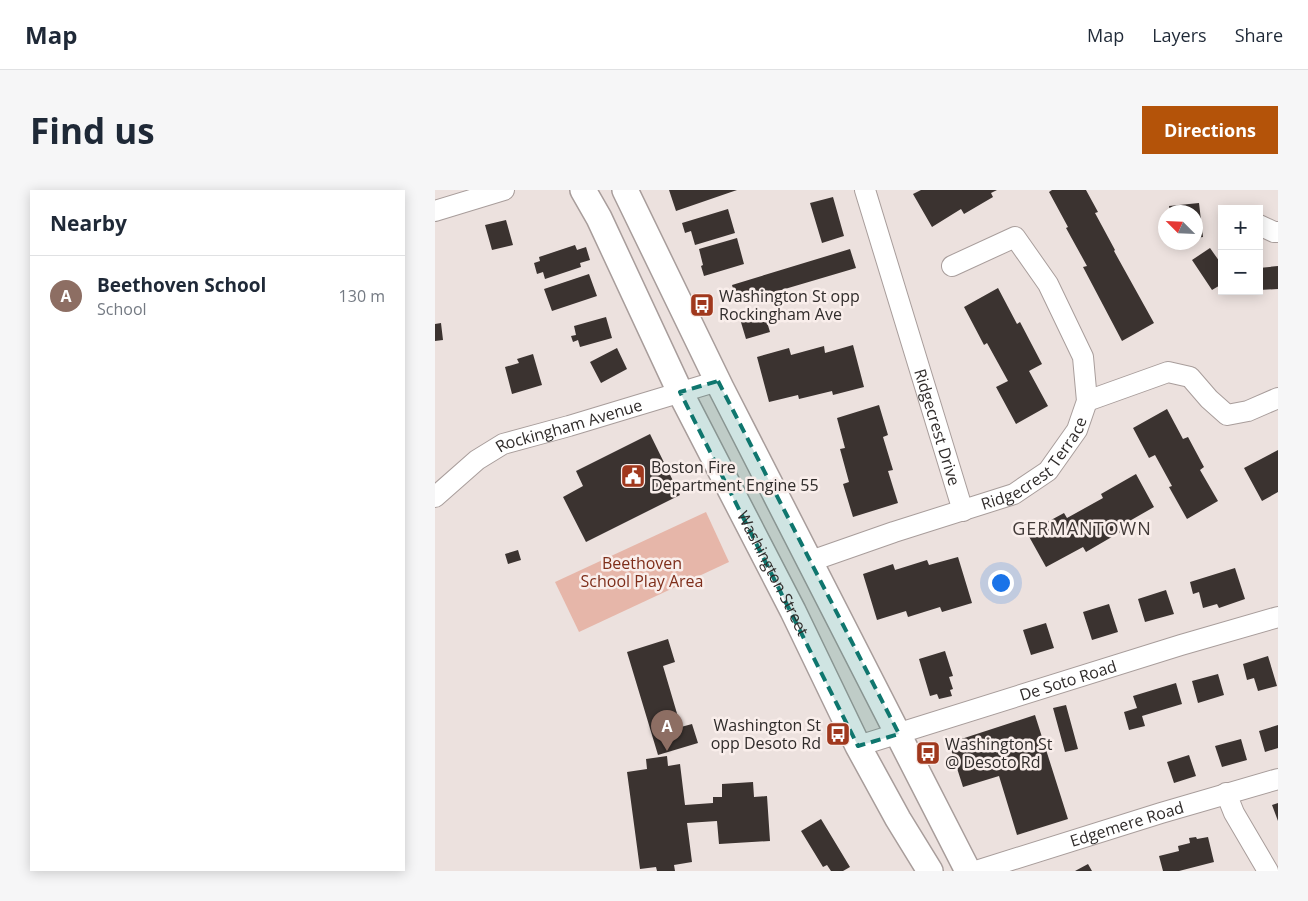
<!DOCTYPE html>
<html lang="en">
<head>
<meta charset="utf-8">
<style>
	body { margin:0; font-family:"Open Sans",sans-serif; background:#f6f6f7; color:#1f2937 }
	.controls { position:absolute; right:15px; top:15px; display:grid; overflow:hidden; border-radius:0px; box-shadow:0 2px 12px #0003 }
	.controls button { width:45px; height:45px; display:grid; place-items:center; padding:0; border:0; border-bottom:1px solid #e0e1e3; background:#fff; color:#1f2937; font:25px sans-serif }
	.compass { position:absolute; left:723px; top:15px; width:45px; height:45px; border-radius:50%; background:#fff; box-shadow:0 2px 12px #0003; rotate:294deg }
	.you { position:absolute; left:565px; top:392px; width:18px; height:18px; margin:-12px; border:4px solid #fff; border-radius:50%; background:#1a73e8; box-shadow:0 0 0 8px #1a73e833 }
	.badge { display:grid; place-items:center; width:32px; height:32px; border-radius:50%; background:#b45309; color:#fff; font-size:16px; font-weight:700 }
	.pin { position:absolute; translate:-50% -41px; filter:drop-shadow(0 1px 2px #0008) }
	.pin::after { content:''; position:absolute; top:26px; width:18px; height:15px; background:inherit; clip-path:polygon(0 0,100% 0,50% 100%) }
	.list { margin:0; padding:0; list-style:none }
	h2 { display:flex; justify-content:space-between; align-items:center; height:65px; margin:0; padding:0 20px; font-size:21px }
	h2 small { font-size:16px; font-weight:400; color:#747a83 }
	.list li { display:grid; grid-template-columns:32px 1fr auto; gap:15px; align-items:center; box-sizing:border-box; height:80px; padding:0 20px; border-top:1px solid #e0e1e3 }
	.list b { display:block; font-size:19px; white-space:nowrap }
	.list p { margin:0; font-size:16px; white-space:nowrap; color:#747a83 }
	.list em { font-size:16px; font-style:normal; color:#747a83 }
	.map { position:relative; flex:none; width:843px; height:681px; overflow:hidden; border-radius:0px }
	header { display:flex; align-items:center; gap:30px; box-sizing:border-box; height:70px; padding:0 25px; background:#fff; border-bottom:1px solid #e0e1e3 }
	header strong { font-size:24px }
	nav { display:flex; gap:28px; margin-inline-start:auto; font-size:18px }
	.intro { display:flex; align-items:center; justify-content:space-between; box-sizing:border-box; height:120px; padding:0 30px }
	h1 { margin:0; font-size:35px }
	.button { padding:12px 22px; border-radius:0px; background:#b45309; color:#fff; font-size:18px; font-weight:700 }
	main { display:flex; gap:30px; padding:0 30px }
	aside { flex:1; background:#fff; border-radius:0px; box-shadow:0 2px 12px #0003 }
	.map>svg:first-child { display:block }
</style>
</head>
<body>
<header>
<strong>Map</strong>
<nav><a>Map</a><a>Layers</a><a>Share</a></nav>
</header>
<div class="intro"><h1>Find us</h1><a class="button">Directions</a></div>
<main>
<aside>
<h2>Nearby<small></small></h2>
<ul class="list">
<li><span class="badge" style="background:#8d6e63">A</span><div><b>Beethoven School</b><p>School</p></div><em>130 m</em></li>
</ul>
</aside>
<div class="map">
<svg width="843" height="681" viewBox="0 0 843 681">
	<rect width="100%" height="100%" fill="#ece1de"/>
	<path fill="#e6b6a9" d="M271,322l23,50 -150,70 -24,-50z"/>
	<path fill="#3b3330" d="M234,0h68l-61,21z
		M486,0h76l-6,3 2,4 -29,17 -3,-5 -29,18 -19,-33z
		M617,0h34l12,22 -3,1 20,37 -1,1 40,72 -32,18 -39,-74 4,-1 -21,-38 2,-1 -19,-35z
		M398,7l11,39 -22,7 -12,-40z
		M764,13l4,34 -7,1v-26h-26l-1,-6z
		M293,19l7,24 -40,12 -4,-14 -6,2 -3,-10z
		M71,30l7,25 -21,5 -7,-25z
		M302,48l7,26 -40,12 -3,-10 2,-1 -4,-16z
		M140,55l2,5 9,-3 4,13 -10,3 1,4 -36,12 -2,-7 -6,2 -3,-11 6,-2 -1,-4z
		M775,58l12,17v19l-10,6 -20,-30z
		M415,59l6,19 -119,35 -5,-18z
		M843,76v23l-19,1v-22z
		M154,84l8,22 -45,15 -8,-22z
		M563,98l19,36 3,-2 22,42 -13,7 19,35 -32,18 -20,-37 12,-6 -21,-38 -3,2 -20,-38z
		M329,122l6,20 -24,7 -6,-20z
		M171,127l6,21 -32,9 -2,-7 -5,2 -2,-6 5,-1 -2,-9z
		M6,133l2,17 -8,1v-17z
		M418,155l11,42 -31,8 -1,-4 -33,8 -1,-4 -29,7 -12,-45 32,-9 2,7 33,-9 1,7z
		M182,158l10,21 -26,14 -11,-21z
		M98,164l9,31 -30,9 -7,-27 14,-4 -2,-4z
		M444,215l9,30 -5,2 10,33 -5,1 10,32 -45,14 -10,-33 6,-2 -9,-33 5,-1 -8,-30z
		M732,219l16,30 5,-2 16,30 -4,3 18,31 -31,18 -18,-32 3,-1 -17,-31 -6,3 -16,-30z
		M215,244l30,61 -94,47 -23,-45 20,-11 -7,-15z
		M843,260v42l-16,9 -18,-33z
		M701,284l18,33 -35,20 3,4 -36,21 -3,-5 -37,20 -19,-34 37,-20 3,5 36,-20 -2,-4z
		M83,360l3,10 -13,4 -3,-10z
		M523,367l14,46 -30,9 -2,-5 -32,10 -2,-6 -29,9 -14,-46 30,-10 2,6 32,-10 2,5z
		M800,378l10,31 -26,9 -2,-4 -14,4 -4,-16 -6,2 -3,-12z
		M731,400l8,24 -29,8 -7,-23z
		M674,414l9,28 -26,8 -9,-28z
		M611,433l8,25 -23,7 -8,-25z
		M233,449l7,23 -12,4 18,61 11,-3 6,19 -40,12 -31,-103z
		M510,461l8,25 -4,1 4,12 -3,1 2,6 -13,3 -2,-5 -7,2 -11,-37z
		M833,466l9,30 -19,5 -4,-13 -7,2 -4,-16z
		M783,484l6,21 -26,8 -6,-22z
		M741,493l6,21 -40,12 3,10 -16,4 -5,-18 13,-4 -4,-12z
		M631,515l12,44 -13,3 -12,-44z
		M600,525l33,104 -51,16 -18,-59 -36,11 -14,-44z
		M843,535v23l-13,4 -6,-21z
		M806,549l6,21 -25,7 -7,-21z
		M754,565l7,21 -22,7 -7,-21z
		M232,566l1,10 12,-2 5,41 28,-2v-6h9v-13l31,-2 1,15 13,-1 3,45 -51,3 -2,-23 -30,2 5,39 -18,3 1,6h-18l-1,-4 -16,2 -13,-97 20,-3 -1,-10z
		M843,613v18l-6,-16z
		M386,629l29,48 -7,4h-12l-4,-6 -4,2 -22,-36z
		M761,647l1,2 11,-2 6,25 -35,9h-16l-4,-15 20,-5 -1,-5 12,-3 -1,-5z
		M653,674l4,7h-17z"/>
	<g fill="none" stroke-linecap="round" stroke-linejoin="round">
		<defs>
			<g id="minor">
				<path id="s1" d="M430,0l98,321"/>
				<path d="M0,21l69,-21"/>
				<path d="M824,35l15,7h4"/>
				<path d="M652,211l81,-29 22,5 19,22 18,16 21,-4 30,-13"/>
				<path id="s2" d="M0,307l42,-37 26,-16 66,-18 149,-45"/>
				<path id="s3" d="M376,371l83,-29 120,-38 34,-23 29,-41 10,-29 -4,-44 -35,-73 -33,-47 -63,29"/>
				<path id="s4" d="M423,556l323,-101 97,-28"/>
				<path d="M791,603l8,20 34,58"/>
				<path id="s5" d="M541,681l185,-58 117,-34"/>
			</g>
			<g id="major">
				<path id="s6" d="M148,0l16,28 81,174 113,219 65,135 40,73 32,52"/>
				<path d="M190,0l96,198 247,483"/>
			</g>
		</defs>
		<use href="#minor" stroke="#a89d9b" stroke-width="22"/>
		<use href="#major" stroke="#a89d9b" stroke-width="28"/>
		<use href="#minor" stroke="#fff" stroke-width="20"/>
		<use href="#major" stroke="#fff" stroke-width="25"/>
	</g>
	<path fill="#0f766e" fill-opacity="0.2" stroke="#0f766e" stroke-width="4" stroke-dasharray="10 6" stroke-linejoin="round" d="M283,191l181,353 -41,12 -178,-354z"/>
	<defs>
		<symbol id="bus-square" viewBox="-11 -11 22 22"><rect x="-9" y="-9" width="18" height="18" rx="4" fill="#a0381d" stroke="#f9eeeb"/><path d="M-5-6H5V4H4V6H2V4H-2V6H-4V4H-5ZM-3.5-4V0h7V-4ZM-3.5 1.2v1.5H-2V1.2ZM2 1.2v1.5H3.5V1.2Z" fill="#fff"/></symbol>
		<symbol id="civic-square" viewBox="-11 -11 22 22"><rect x="-9" y="-9" width="18" height="18" rx="4" fill="#a0381d" stroke="#f9eeeb"/><path d="M-.6-6.5H3V-4.5H.6V-3L4-1V1h2V6H-6V1h2V-1L-.6-3ZM-1.2 2.5V6h2.4V2.5Z" fill="#fff"/></symbol>
	</defs>
	<g fill-rule="evenodd">
		<use href="#bus-square" x="253" y="101" width="28" height="28"/>
		<use href="#civic-square" x="184" y="272" width="28" height="28"/>
		<use href="#bus-square" x="389" y="530" width="28" height="28"/>
		<use href="#bus-square" x="479" y="549" width="28" height="28"/>
	</g>
	<g text-anchor="middle" dominant-baseline="central" stroke-width="5" stroke-linejoin="round" paint-order="stroke">
		<g font-size="16" fill="#302c2b" stroke="#f9eeeb" text-anchor="start">
			<text x="284" y="106">Washington St opp<tspan x="284" dy="18">Rockingham Ave</tspan></text>
			<text x="216" y="277">Boston Fire<tspan x="216" dy="18">Department Engine 55</tspan></text>
			<text x="386" y="535" text-anchor="end">Washington St<tspan x="386" dy="18">opp Desoto Rd</tspan></text>
			<text x="510" y="554">Washington St<tspan x="510" dy="18">@ Desoto Rd</tspan></text>
		</g>
		<g font-size="16" fill="#302c2b" stroke="#f9eeeb">
			<text stroke="none"><textPath href="#s2" startOffset="155">Rockingham Avenue</textPath></text>
			<text stroke="none"><textPath href="#s1" startOffset="248">Ridgecrest Drive</textPath></text>
			<text stroke="none"><textPath href="#s3" startOffset="249">Ridgecrest Terrace</textPath></text>
			<text stroke="none"><textPath href="#s6" startOffset="428">Washington Street</textPath></text>
			<text stroke="none"><textPath href="#s4" startOffset="220">De Soto Road</textPath></text>
			<text stroke="none"><textPath href="#s5" startOffset="158">Edgemere Road</textPath></text>
		</g>
		<g font-size="16" fill="#7e2e1a" stroke="#f9eeeb">
			<text x="207" y="373">Beethoven<tspan x="207" dy="18">School Play Area</tspan></text>
		</g>
		<g font-size="18" letter-spacing="1" fill="#423a38" stroke="#f9eeeb">
			<text x="647" y="338">GERMANTOWN</text>
		</g>
	</g>
</svg>
<div class="controls">
<button>+</button>
<button>−</button>
</div>
<svg class="compass" viewBox="-18 -18 36 36"><path d="M0-13l5 13h-10z" fill="#e53935"/><path d="M0 13l5-13h-10z" fill="#747a83"/></svg>
<div class="you"></div>
<div class="pin badge" style="left:232px;top:561px;background:#8d6e63">A</div>
</div>
</main>
</body>
</html>
